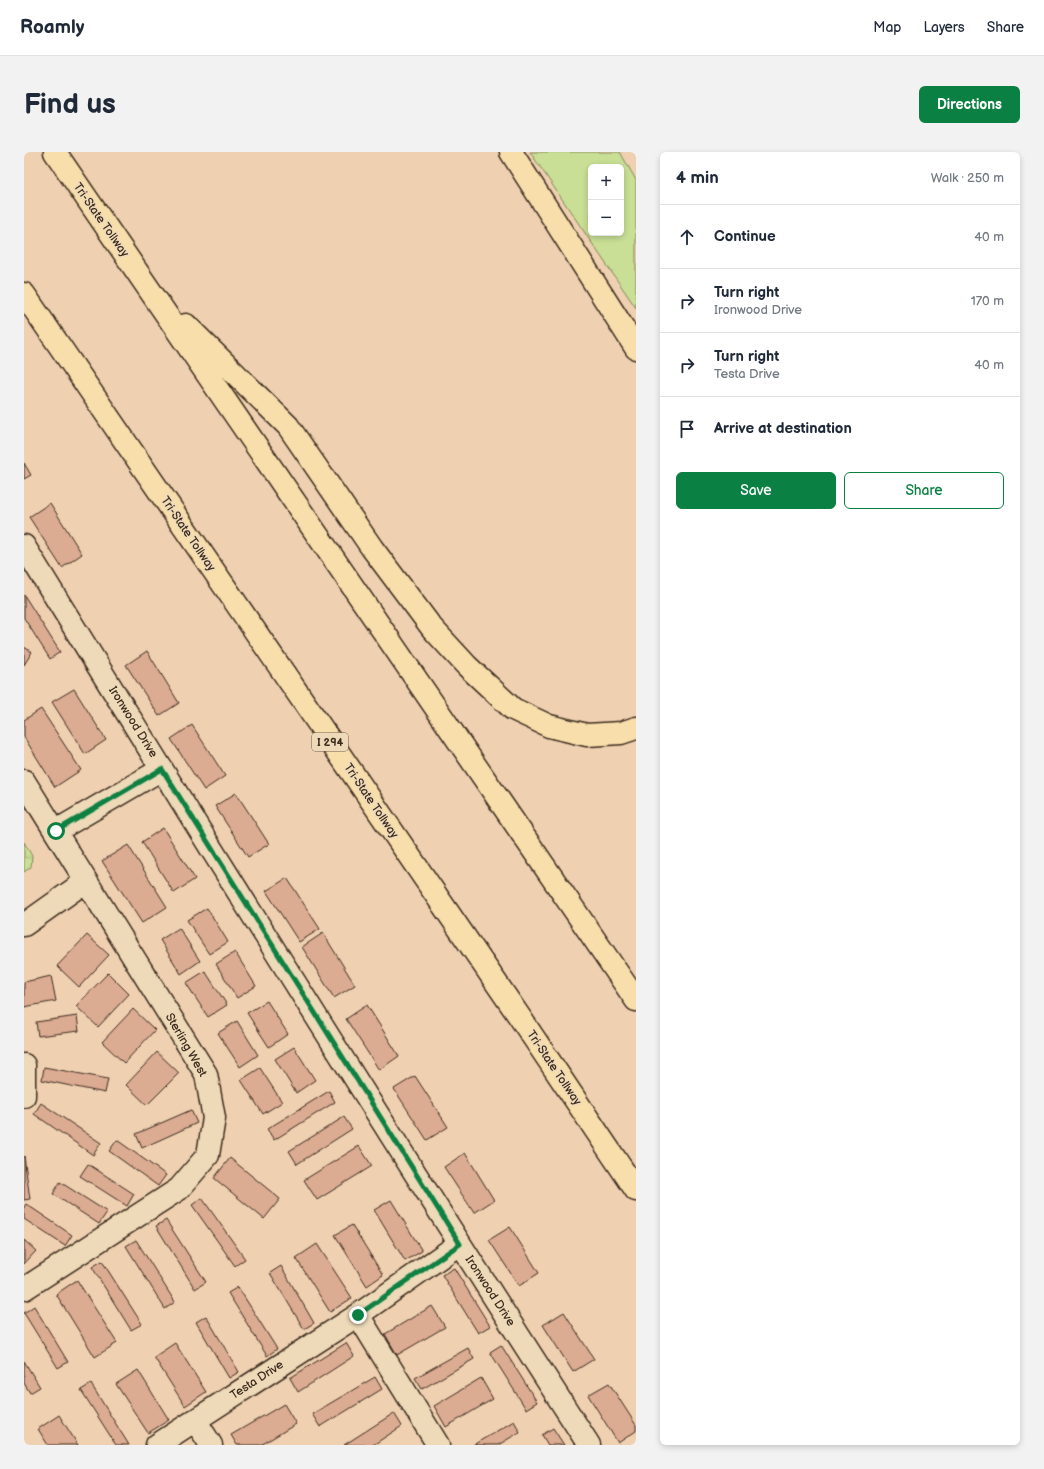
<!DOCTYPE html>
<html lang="en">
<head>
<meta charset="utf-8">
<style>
	body { margin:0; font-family:"Balsamiq Sans",sans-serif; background:#f2f2f3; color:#1f2937 }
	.controls { position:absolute; right:12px; top:12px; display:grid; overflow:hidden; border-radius:6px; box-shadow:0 2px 6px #0003 }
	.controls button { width:36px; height:36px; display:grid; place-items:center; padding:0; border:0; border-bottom:1px solid #e0e1e3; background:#fff; color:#1f2937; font:20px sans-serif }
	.stop { position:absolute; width:12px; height:12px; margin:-9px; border:3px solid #0b8043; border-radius:50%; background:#fff }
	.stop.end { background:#0b8043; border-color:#fff; box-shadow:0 1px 4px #0008 }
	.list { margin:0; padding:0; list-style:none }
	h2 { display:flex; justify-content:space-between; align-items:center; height:52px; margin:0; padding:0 16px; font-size:17px }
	h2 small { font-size:13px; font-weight:400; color:#747a83 }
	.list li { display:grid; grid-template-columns:26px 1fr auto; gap:12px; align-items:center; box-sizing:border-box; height:64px; padding:0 16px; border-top:1px solid #e0e1e3 }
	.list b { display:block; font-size:15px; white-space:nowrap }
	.list p { margin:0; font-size:13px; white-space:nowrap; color:#747a83 }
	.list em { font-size:13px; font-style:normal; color:#747a83 }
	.actions { display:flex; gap:8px; padding:12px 16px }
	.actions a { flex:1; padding:9px 0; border:1px solid #0b8043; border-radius:6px; text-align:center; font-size:14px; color:#0b8043 }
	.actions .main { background:#0b8043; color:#fff }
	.icon { flex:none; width:22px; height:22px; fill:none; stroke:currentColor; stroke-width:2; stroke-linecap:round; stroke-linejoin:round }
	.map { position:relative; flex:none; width:612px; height:1293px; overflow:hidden; border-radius:6px }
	header { display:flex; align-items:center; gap:24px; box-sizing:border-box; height:56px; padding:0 20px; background:#fff; border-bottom:1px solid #e0e1e3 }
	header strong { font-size:19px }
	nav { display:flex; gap:22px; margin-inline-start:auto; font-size:14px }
	.intro { display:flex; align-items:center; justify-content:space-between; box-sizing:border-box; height:96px; padding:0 24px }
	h1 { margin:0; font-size:28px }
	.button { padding:10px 18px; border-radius:6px; background:#0b8043; color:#fff; font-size:14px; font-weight:700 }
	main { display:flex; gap:24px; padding:0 24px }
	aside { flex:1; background:#fff; border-radius:6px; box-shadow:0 2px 6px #0003 }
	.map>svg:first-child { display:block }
</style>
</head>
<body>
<header>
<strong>Roamly</strong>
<nav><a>Map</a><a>Layers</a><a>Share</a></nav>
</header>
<div class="intro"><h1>Find us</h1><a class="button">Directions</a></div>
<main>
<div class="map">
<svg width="612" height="1293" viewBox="0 0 612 1293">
	<defs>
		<pattern id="park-tufts" width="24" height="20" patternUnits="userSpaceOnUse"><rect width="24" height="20" fill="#c8df95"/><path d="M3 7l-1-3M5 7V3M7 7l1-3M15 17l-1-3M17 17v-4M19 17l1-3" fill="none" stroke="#adc080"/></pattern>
	</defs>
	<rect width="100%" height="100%" fill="#efd1b1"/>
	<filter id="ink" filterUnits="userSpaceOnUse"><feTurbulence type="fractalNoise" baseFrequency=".025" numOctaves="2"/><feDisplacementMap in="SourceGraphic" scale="8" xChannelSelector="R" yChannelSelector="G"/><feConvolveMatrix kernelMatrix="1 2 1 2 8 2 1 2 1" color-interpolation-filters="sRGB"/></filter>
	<g filter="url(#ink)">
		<path fill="#c8df95" stroke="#82845a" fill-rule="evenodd" d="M506,0h90l16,28v128zM567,15h30v66h-30z"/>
		<path fill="url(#park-tufts)" stroke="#82845a" d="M0,690l8,14 -1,11 -7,5z"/>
		<path fill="#dbab92" stroke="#3b2a1e" d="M0,311l7,12 -7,4z
			M26,351l32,51 -20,14 -33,-51z
			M0,443l36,57 -10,7 -26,-41z
			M0,495l8,5 -8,13z
			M123,499l32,52 -20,13 -33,-51z
			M50,537l32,51 -21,14 -33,-52z
			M17,557l40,61 -26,17 -31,-50v-17z
			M168,573l33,51 -21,14 -33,-51z
			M212,641l33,51 -21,13 -33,-51z
			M139,676l32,51 -21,14 -32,-51z
			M104,693l39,62 -25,16 -40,-62z
			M263,726l33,51 -21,13 -33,-51z
			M183,756l21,34 -19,12 -22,-34z
			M155,776l21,33 -19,13 -21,-34z
			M299,781l32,52 -21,13 -32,-51z
			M63,783l22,20 -30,32 -22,-21z
			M211,800l21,34 -19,12 -21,-34z
			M181,819l22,34 -19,12 -22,-34z
			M84,821l21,21 -31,33 -22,-21z
			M27,824l5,25 -32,6v-25z
			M243,849l21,33 -19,13 -22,-34z
			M343,853l32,51 -20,14 -33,-51z
			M109,857l22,21 -31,33 -22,-21z
			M53,864l2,15 -41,5 -2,-14z
			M213,869l21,34 -18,12 -22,-34z
			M270,895l21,33 -19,13 -21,-34z
			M133,900l22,21 -32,32 -21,-20z
			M20,915l64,12 -3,14 -63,-13z
			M236,916l22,34 -19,12 -22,-34z
			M391,924l33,51 -21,13 -33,-51z
			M305,939l6,11 -61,38 -7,-11z
			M17,951l60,40 -8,12 -59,-41z
			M167,958l6,13 -55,25 -6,-14z
			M320,965l8,12 -55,35 -8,-13z
			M93,988l49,35 -8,11 -49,-35z
			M335,994l13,20 -55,34 -13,-20z
			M441,1001l29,47 -20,13 -30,-46z
			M0,1004l6,43 -6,1z
			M206,1006l50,41 -16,20 -50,-41z
			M64,1012l46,30 -7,12 -47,-30z
			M36,1030l47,30 -8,12 -46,-30z
			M178,1046l43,61 -10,7 -43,-61z
			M367,1048l31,51 -17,10 -31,-51z
			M2,1052l46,31 -7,11 -41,-27v-12z
			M142,1068l40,62 -11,7 -39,-63z
			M328,1073l31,50 -16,11 -32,-51z
			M486,1075l29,46 -20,13 -30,-46z
			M0,1088l12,11 -12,13z
			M112,1088l39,62 -10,7 -39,-63z
			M293,1092l35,54 -22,14 -34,-54z
			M78,1109l40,63 -11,6 -39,-63z
			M257,1114l33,57 -10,6 -34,-56z
			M430,1116l36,58 -12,7 -36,-58z
			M53,1128l40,63 -22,14 -39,-63z
			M214,1135l39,62 -10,7 -39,-63z
			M10,1154l34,56 -10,6 -34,-55z
			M408,1154l13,21 -48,28 -12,-21z
			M540,1160l30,47 -21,13 -30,-47z
			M182,1164l33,56 -10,6 -33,-56z
			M151,1191l31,49 -21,14 -31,-49z
			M322,1191l8,13 -56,36 -8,-14z
			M477,1193l36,57 -11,7 -36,-57z
			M444,1196l6,11 -52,30 -7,-11z
			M0,1209l16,26 -10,6 -6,-10z
			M114,1218l31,50 -21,13 -32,-49z
			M351,1225l7,12 -62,38 -8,-13z
			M457,1226l12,21 -47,28 -12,-21z
			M585,1231l27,42v6l-18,12 -30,-48z
			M67,1232l38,61h-13l-35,-55z
			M260,1252l12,20 -35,21h-24l-6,-10z
			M370,1261l8,13 -29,19h-29z
			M35,1263l19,30h-30l-10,-16z
			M490,1269l6,11 -22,13h-25z
			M529,1276l11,17h-16l-6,-10z"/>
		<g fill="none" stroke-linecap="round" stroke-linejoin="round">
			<defs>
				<path id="minor" d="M0,394c185,301 373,602 565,899
					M0,629l182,293 8,44 -6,37 -29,34 -155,100
					M32,679l106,-62
					M0,773l62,-44
					M0,913v31
					M334,1163l80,130
					M171,1268l16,25
					M133,1293l201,-130 101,-71"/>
				<path id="highway" d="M31,0l581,848
					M487,0l125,196
					M0,142l495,722 117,174
					M162,173l102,101 84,122 60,80 35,38 46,43 36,17 38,9 34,-2 15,-5"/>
			</defs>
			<use href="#minor" stroke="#3b2a1e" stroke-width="25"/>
			<use href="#highway" stroke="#3b2a1e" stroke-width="25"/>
			<use href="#minor" stroke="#eedab8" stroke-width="22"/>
			<use href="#highway" stroke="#f8deab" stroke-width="22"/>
		</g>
	</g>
	<g fill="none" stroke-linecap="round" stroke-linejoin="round" filter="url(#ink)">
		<path stroke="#0b8043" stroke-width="5" d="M32,679l106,-62 298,475 -102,71"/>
	</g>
	<g text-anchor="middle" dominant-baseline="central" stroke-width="3.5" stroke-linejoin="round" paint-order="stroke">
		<rect fill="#eedab8" stroke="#715f4c" stroke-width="1" x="288" y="581" width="36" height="18" rx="3"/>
		<g font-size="11" font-weight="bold" fill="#3b2a1e">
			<text x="306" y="590">I 294</text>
		</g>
		<g font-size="12" fill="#3b2a1e" stroke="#eedab8">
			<text transform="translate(77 68) rotate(55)">Tri-State Tollway</text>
			<text transform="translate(164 382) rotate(56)">Tri-State Tollway</text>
			<text transform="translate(109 570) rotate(58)">Ironwood Drive</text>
			<text transform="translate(347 649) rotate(56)">Tri-State Tollway</text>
			<text transform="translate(162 893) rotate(60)">Sterling West</text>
			<text transform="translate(530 916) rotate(56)">Tri-State Tollway</text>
			<text transform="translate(466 1139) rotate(57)">Ironwood Drive</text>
			<text transform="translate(233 1228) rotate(-33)">Testa Drive</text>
		</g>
	</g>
</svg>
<div class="controls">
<button>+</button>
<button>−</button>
</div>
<div class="stop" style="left:32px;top:679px"></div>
<div class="stop end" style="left:334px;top:1163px"></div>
</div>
<aside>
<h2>4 min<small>Walk · 250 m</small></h2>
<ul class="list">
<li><svg class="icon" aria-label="ahead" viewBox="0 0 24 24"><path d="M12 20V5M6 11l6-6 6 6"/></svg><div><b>Continue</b></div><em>40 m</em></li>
<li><svg class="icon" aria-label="right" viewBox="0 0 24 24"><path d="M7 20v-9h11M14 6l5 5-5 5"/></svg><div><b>Turn right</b><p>Ironwood Drive</p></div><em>170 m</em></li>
<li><svg class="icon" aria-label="right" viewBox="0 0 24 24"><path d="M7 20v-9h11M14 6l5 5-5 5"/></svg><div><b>Turn right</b><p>Testa Drive</p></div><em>40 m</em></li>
<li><svg class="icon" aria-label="arrive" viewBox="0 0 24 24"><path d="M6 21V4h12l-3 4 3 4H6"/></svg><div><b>Arrive at destination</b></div></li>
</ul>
<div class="actions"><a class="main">Save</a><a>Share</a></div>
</aside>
</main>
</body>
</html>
